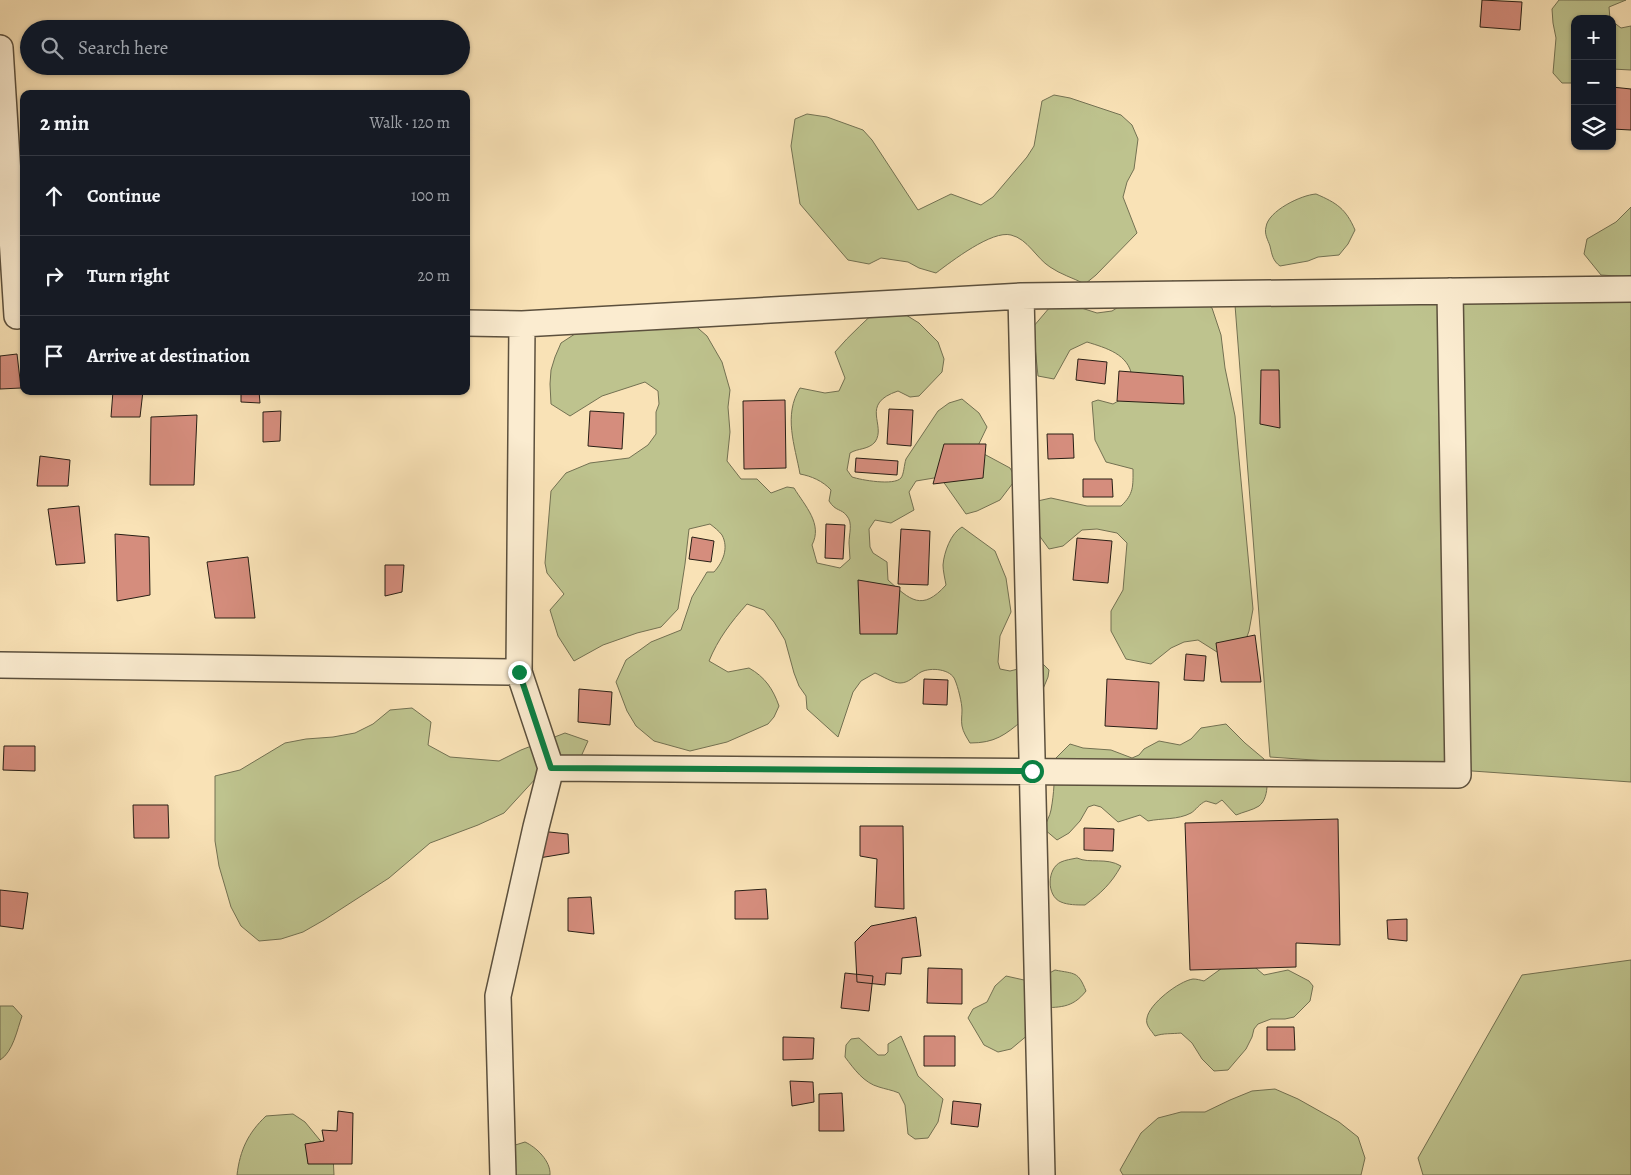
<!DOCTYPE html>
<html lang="en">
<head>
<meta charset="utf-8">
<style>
	body { margin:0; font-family:Alegreya,serif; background:#242831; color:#f1f3f6 }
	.controls { position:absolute; right:15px; top:15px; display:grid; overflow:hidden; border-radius:10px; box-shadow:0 1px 4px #0004 }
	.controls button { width:45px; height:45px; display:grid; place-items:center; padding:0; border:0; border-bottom:1px solid #363941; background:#171b24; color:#f1f3f6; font:25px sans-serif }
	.stop { position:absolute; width:15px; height:15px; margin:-11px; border:4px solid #0b8043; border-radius:50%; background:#fff }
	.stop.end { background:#0b8043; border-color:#fff; box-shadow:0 1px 5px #0008 }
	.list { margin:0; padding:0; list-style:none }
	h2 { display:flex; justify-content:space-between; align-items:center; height:65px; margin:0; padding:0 20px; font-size:21px }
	h2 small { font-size:16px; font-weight:400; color:#9ea1a6 }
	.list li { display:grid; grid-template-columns:32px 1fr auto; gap:15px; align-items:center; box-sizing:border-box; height:80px; padding:0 20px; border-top:1px solid #363941 }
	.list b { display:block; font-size:19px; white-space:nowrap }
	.list em { font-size:16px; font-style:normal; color:#9ea1a6 }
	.icon { flex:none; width:28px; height:28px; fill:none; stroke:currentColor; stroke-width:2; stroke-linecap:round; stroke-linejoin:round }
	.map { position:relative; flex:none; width:1631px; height:1175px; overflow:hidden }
	.search { position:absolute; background:#171b24; box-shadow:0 1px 4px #0004; left:20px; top:20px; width:450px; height:55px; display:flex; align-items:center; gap:12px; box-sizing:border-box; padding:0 18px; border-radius:28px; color:#9ea1a6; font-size:19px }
	.panel { position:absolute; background:#171b24; box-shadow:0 1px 4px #0004; left:20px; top:90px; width:450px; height:305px; border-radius:10px }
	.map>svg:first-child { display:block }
</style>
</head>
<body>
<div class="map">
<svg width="1631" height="1175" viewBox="0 0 1631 1175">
	<rect width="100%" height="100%" fill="#f9e2b6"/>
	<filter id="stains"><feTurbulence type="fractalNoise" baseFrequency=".004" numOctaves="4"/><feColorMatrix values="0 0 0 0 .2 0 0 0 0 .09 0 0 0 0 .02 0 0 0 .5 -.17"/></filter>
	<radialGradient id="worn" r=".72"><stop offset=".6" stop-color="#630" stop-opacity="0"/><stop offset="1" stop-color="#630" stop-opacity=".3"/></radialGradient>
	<path fill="#bec38e" stroke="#737152" d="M1559,0h67l-17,7 1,12h-35v64h-13l-9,-10 3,-35 -3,-15 -1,-14z
		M1612,21l9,7 10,-2v44l-19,-1z
		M1054,95l16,3 51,17 11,10 6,14 -4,30 -7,13 -4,15 14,36 -41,42 -11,9c-12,-6 -25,-10 -35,-17 -14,-9 -22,-28 -39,-32 -19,-5 -59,26 -75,38l-17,-5 -11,-6 -27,-4 -12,6 -21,-4 -48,-56 -9,-58 4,-27 12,-5 20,3 36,13 9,10 46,70 33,-16 30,11 12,-8 34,-40 7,-11 8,-45z
		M1316,194c21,9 30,15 39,36l-7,14 -9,11 -21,2 -10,4 -28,5c-7,-5 -8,-11 -10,-20 -2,-6 -6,-12 -4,-19 2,-16 35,-32 50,-33z
		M1631,207v70l-30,-2 -17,-21 3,-15 29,-17z
		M1173,281l39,27 9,27 4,33 10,48 18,193 -4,22 -9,25 -23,-4 -19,-12 -14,2 -13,6 -20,16 -25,-5 -15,-28v-20l12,-21 4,-47 -10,-10 -20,-4 -15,1 -19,16 -14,3 -13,-18 -3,-29 18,-4 36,8h34c13,-12 12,-20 12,-37l-27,-7 -11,-22 -3,-38 6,-2 15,4 17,-10c0,-5 2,-12 2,-17 -3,-23 -26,-29 -45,-35l-17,8 -16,29 -16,-3 -5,-49 17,-20 22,-2 25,8 15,-2 35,-22z
		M1631,300v482l-361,-25 -35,-452z
		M885,302l34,21 19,19 6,17 -2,13 -23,24 -9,1 -12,-6c-39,13 -11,34 -23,51 -7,8 -17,6 -25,11l-3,17 5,7c9,3 42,9 49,1 3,-4 3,-13 5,-19l32,-48 11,-8 13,-4 17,14 8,14 -12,25 9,2 26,14 6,11 -16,21 -23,11 -11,3 -26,-37 -24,4 -7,11 5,18 -23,13 -16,-3 -6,9 1,18 3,6 14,9 1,18c22,20 34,32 58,5 -1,-6 -3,-14 -3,-20 1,-13 8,-32 19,-38l33,24 11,27 5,34 -11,24 -2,26 2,7 10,2 32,-8 7,7 -1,7 -18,43h-7c-18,15 -28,23 -53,23 -3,-5 -7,-11 -8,-17 -1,-6 0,-10 0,-16 0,-7 -4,-23 -7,-30 -4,-11 -24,-13 -34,-8 -7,4 -12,11 -21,11 -7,0 -18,-7 -25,-10l-14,8 -8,11 -15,45 -31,-28 -1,-13 -7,-10 -5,-13 -9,-33 -11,-18 -10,-12 -17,-6c-16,18 -29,35 -38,57l19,11 21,-4c16,9 24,21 30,38l-5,11 -6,7 -41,18 -37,9 -36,-10 -18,-15 -9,-15 -11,-29 10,-22 25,-18 30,-12 11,-33 15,-25h7c9,-10 15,-24 8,-37 -3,-4 -8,-8 -12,-11l-21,5 -4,35 -7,45 -17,18 -24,6 -34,12 -29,16 -16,-25 -8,-26 14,-16 -17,-21 -2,-10 6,-72 15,-18 24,-10 39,-5 19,-13 8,-11v-22l3,-8 -1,-13 -13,-9 -43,14 -32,20 -19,-12 -1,-20 1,-14 4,-13 6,-14 20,-13 49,-15 35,14 14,-4 13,-2 15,13 15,26 8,28 -2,17 2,25 -3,29 14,18h16l14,14 16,-6 7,1c11,18 29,36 18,57l5,18 23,5 10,-9c0,-5 -1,-11 -1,-16 0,-9 4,-20 -2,-27 -6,-8 -11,-4 -18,-15l2,-11c-8,-9 -20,-14 -31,-16 -5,-28 -17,-59 0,-86l25,5 14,-2 6,-13 -10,-26c15,-18 33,-33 50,-50z
		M412,708l19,14 -3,23 22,12 49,4 22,-11 44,-17 23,8 -9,20 -42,16 -33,36 -26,12 -48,18 -41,35 -65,42 -21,12 -22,7 -22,2 -18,-15 -10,-19 -12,-41 -4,-25v-65l25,-6 45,-27 21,-4 27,-2 22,-4 18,-9 17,-14z
		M1226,724l19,19 19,16c3,12 7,38 -5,47 -6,4 -16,6 -23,9l-14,-15 -6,4 -10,-3c-7,3 -10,9 -15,12 -13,7 -29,5 -43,8l-8,-6 -22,7 -17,-15 -7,-2 -6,2 -8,14 -11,12 -12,7 -13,-11c2,-7 6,-13 7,-19 3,-16 4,-34 3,-50l16,-16 13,4 28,2 21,8 7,-3 5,-6 15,-8 21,4 11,-6 10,-11z
		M1077,858c13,6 29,-1 44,8 -10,18 -20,27 -36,39 -8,0 -17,0 -24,-3 -15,-6 -14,-34 0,-40 4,-2 11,-3 16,-4z
		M1631,960v215h-208l-5,-17 104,-183z
		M1229,963h21l14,12 24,-5 21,11 4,5 -3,15 -16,16 -9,2h-14l-13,5 -4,5 -2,8 -6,12 -18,21 -14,1 -12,-12 -10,-16 -11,-10c-9,1 -18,0 -26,3 -4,-6 -10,-11 -8,-18 2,-14 32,-37 46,-39 4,0 7,1 11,2z
		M1055,970c20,4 23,1 31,21 -14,18 -27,16 -48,17l-9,26 -18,15 -13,3 -14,-7 -16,-27 5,-9 14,-7 8,-16 11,-10 27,6z
		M0,1006h13l9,10c-5,14 -9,36 -22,44z
		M901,1036l17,40 25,23 -5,23 -10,16 -13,1 -7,-5 -3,-29 -6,-12c-7,-3 -14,-4 -20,-6 -15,-4 -25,-18 -34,-30l1,-12 5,-6 8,-1 19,17h7l3,-3v-8z
		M1275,1089l23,10 41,23 19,15 7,21 -4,17h-238l-3,-5 21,-37 17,-15 23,-6h24l25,-12 22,-9z
		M293,1114l12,8 28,34 1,19h-97c3,-25 11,-42 29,-59z
		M525,1142c11,5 26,19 25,33h-55l17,-29z"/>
	<path fill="#d58d7d" stroke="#281f15" d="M1482,0l40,2 -2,28 -40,-3z
		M1612,87l19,2v41l-19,-1z
		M17,354l4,34 -21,1v-33z
		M1078,359l29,3 -2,22 -29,-4z
		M1261,370h18l1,58 -20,-4z
		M1119,371l64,5 1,28 -67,-3z
		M113,391h30l-3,26h-29z
		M241,391h18l1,12 -19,-1z
		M785,400l1,68 -42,1 -1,-68z
		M889,409l24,1 -2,36 -24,-2z
		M281,411l-1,30 -17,1v-30z
		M590,411l34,2 -2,36 -34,-3z
		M197,415l-3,70h-44l1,-68z
		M1047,434h26l1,24 -26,1z
		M944,444h42l-3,34 -50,6z
		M40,456l30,4 -2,26h-31z
		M856,458l42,3 -1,14 -42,-3z
		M1083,479h29l1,18h-30z
		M79,506l6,57 -29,2 -8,-56z
		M826,524l19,1 -2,34 -18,-1z
		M901,529l29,2 -2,54 -30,-1z
		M115,534l34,3 1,58 -33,6z
		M692,537l22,4 -3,21 -22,-3z
		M1077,538l35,3 -4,42 -35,-3z
		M248,557l7,61h-40l-8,-56z
		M385,565h19l-2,27 -17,4z
		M858,580l42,7 -3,47h-37z
		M1255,635l6,47h-40l-5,-39z
		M1186,654l20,2 -2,25 -20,-1z
		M924,679l24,1 -1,25 -24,-1z
		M1107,679l52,3 -2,47 -52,-3z
		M579,689l33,3 -2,33 -32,-3z
		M4,746h31v25l-32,-1z
		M133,805h35l1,33h-35z
		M1338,819l2,126 -44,-2v24l-106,3 -5,-147z
		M860,826h43l1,83 -29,-2 2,-48 -17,-3z
		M1084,828l30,1 -1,22 -29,-1z
		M540,831l28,3 1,19 -30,5z
		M766,889l2,30h-33v-28z
		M0,890l28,3 -5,36 -23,-3z
		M591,897l3,37 -26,-3v-33z
		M916,917l5,39 -19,2 -1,16 -15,-1 -1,12 -28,-3 -2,-40 16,-16z
		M1407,919v22l-19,-2 -1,-19z
		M928,968l34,1v35l-35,-1z
		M845,973l28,3 -4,35 -28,-3z
		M1267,1027h27l1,23h-28z
		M924,1036h31v30h-31z
		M783,1037l31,1 -1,21 -30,1z
		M790,1081l23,1 1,20 -22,4z
		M842,1093l2,38h-25v-37z
		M953,1101l28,3 -3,23 -27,-3z
		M338,1111l15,2 -1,51h-44l-3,-20 19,-3 -2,-11 15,1z"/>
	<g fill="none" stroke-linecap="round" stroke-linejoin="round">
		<defs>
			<path id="street" d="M0,48l17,268
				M1021,296l21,879
				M466,323l56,1 499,-28 610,-7
				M0,665l519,7
				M551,768l907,7 -8,-484
				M503,1175l-5,-179 38,-169 15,-59 -32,-96 3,-348"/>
		</defs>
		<use href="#street" stroke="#5c503d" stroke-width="28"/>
		<use href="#street" stroke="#fbecd0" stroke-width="25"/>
	</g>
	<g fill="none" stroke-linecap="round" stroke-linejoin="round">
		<path stroke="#0b8043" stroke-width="6" d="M519,672l32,96 481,3"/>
	</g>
	<rect width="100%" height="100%" filter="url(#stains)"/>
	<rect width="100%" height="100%" fill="url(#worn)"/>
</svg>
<div class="controls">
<button>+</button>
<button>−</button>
<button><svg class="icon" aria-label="layers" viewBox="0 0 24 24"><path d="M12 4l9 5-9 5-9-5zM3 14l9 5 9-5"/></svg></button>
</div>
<div class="stop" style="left:1032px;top:771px"></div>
<div class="stop end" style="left:519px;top:672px"></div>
<div class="search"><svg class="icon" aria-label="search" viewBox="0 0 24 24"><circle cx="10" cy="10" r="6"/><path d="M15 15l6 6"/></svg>Search here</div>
<section class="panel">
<h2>2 min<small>Walk · 120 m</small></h2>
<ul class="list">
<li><svg class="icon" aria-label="ahead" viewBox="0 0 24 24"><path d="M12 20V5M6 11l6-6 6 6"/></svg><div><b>Continue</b></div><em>100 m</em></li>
<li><svg class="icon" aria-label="right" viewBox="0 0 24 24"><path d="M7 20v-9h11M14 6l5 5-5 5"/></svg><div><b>Turn right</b></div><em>20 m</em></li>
<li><svg class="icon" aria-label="arrive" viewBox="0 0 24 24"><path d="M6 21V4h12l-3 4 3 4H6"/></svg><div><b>Arrive at destination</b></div></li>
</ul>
</section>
</div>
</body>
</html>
